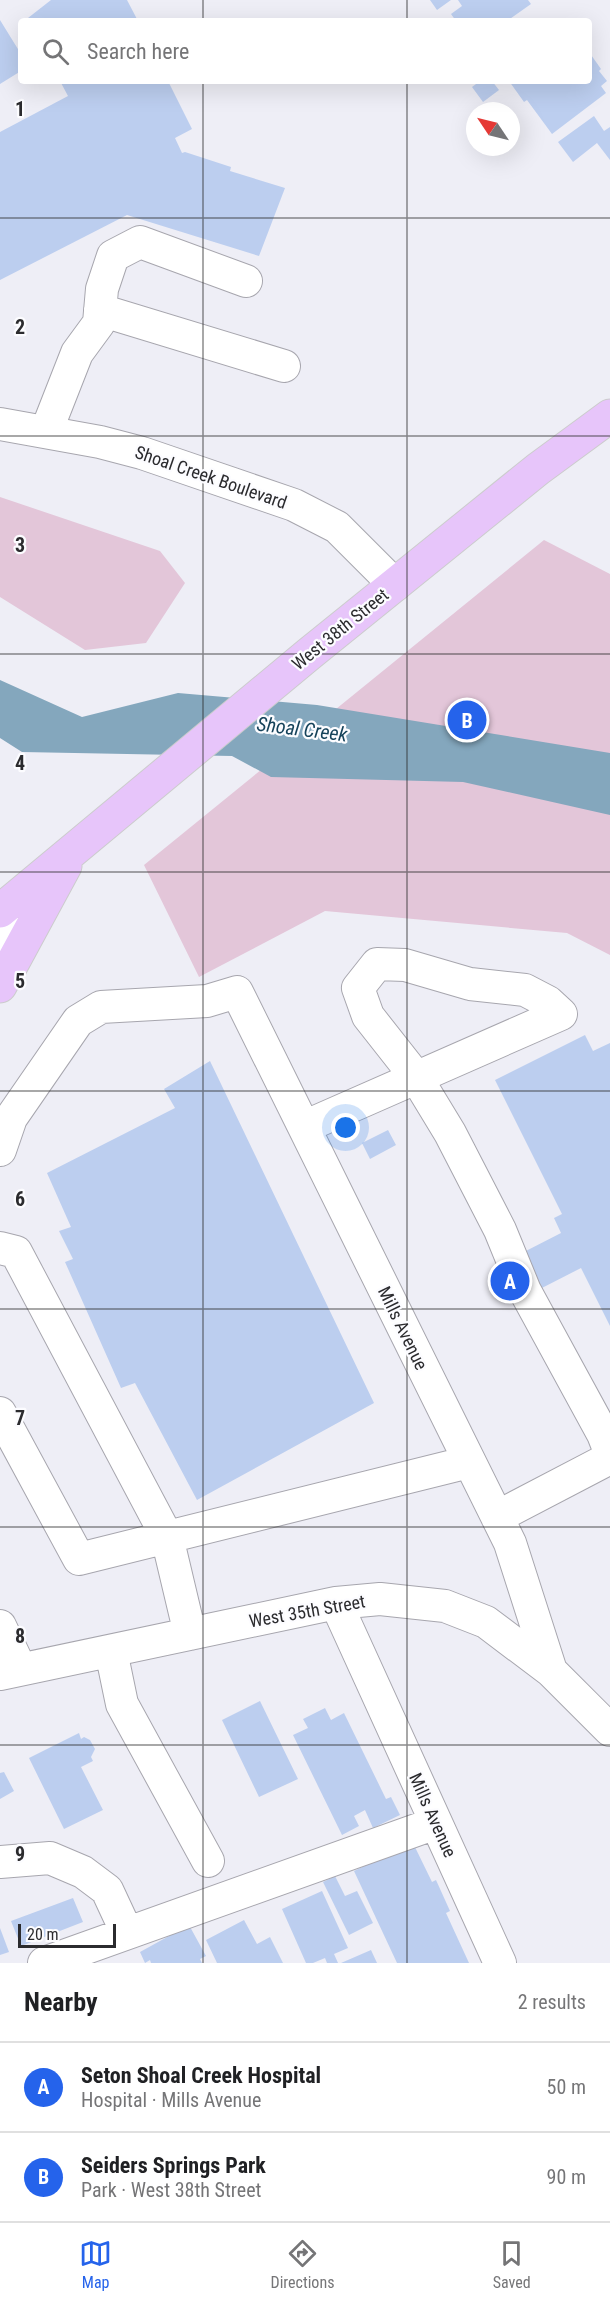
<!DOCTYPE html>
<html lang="en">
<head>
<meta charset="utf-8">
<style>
	body { margin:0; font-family:"Roboto Condensed",sans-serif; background:#f6f6f6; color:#202124 }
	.compass { position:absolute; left:466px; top:102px; width:54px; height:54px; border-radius:50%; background:#fff; box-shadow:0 6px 24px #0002; rotate:305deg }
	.scale { position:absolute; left:18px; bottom:15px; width:98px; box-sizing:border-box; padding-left:6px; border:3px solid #2b2b2e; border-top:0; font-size:16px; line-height:21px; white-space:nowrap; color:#2b2b2e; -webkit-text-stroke:4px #fcfcff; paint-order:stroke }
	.you { position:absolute; left:346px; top:1128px; width:21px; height:21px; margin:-15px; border:4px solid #fff; border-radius:50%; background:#1a73e8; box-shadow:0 0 0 9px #1a73e833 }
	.badge { display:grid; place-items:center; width:39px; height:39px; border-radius:50%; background:#2563eb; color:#fff; font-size:20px; font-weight:700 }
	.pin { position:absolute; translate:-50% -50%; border:3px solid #fff; box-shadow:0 2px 6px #0006 }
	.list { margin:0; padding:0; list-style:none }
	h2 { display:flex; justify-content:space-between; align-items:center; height:78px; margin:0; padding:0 24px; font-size:26px }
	h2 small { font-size:20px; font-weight:400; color:#757577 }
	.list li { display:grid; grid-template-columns:39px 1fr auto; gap:18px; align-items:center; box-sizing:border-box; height:90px; padding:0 24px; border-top:2px solid #e0e0e0 }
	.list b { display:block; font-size:22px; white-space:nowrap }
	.list p { margin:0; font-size:20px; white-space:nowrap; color:#757577 }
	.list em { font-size:20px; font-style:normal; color:#757577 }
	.icon { flex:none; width:33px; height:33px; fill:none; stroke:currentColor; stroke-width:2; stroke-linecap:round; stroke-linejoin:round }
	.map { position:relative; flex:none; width:610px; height:1963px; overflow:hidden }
	.search { position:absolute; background:#fff; box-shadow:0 6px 24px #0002; left:18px; right:18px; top:18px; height:66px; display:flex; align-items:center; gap:15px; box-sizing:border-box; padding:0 21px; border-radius:6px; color:#757577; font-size:22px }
	.sheet { height:258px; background:#fff }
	nav { display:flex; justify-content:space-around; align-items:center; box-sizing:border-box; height:84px; border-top:2px solid #e0e0e0; background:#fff; font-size:16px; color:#757577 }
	nav a { display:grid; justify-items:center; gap:3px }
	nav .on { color:#2563eb }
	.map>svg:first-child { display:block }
</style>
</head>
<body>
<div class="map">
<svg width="610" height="1963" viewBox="0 0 610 1963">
	<rect width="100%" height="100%" fill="#eeeef6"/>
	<path fill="#e3c6d9" d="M0,497l160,54 25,32 -39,60 -61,7 -85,-53z
		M544,540l66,34v381l-43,-22 -242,-22 -126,66 -55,-112z"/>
	<path fill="#84a7bd" d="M0,680l82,37 96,-24 139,12 293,48v62l-147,-33 -192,-5 -39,-21 -210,-4 -22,-14z"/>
	<path fill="#bcceef" d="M51,0h76l11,21h-109l-1,-3z
		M430,0h21l-14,10z
		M458,0h70l3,4 -24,17h-51l-5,-7 11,-8z
		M0,20l21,34v17l-21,13z
		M589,52l12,17 -2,2 8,10 -6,5 5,7 -54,41 -25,-34 -3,2 -15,-21h80z
		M60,81h108l24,48 -17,9 7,15 3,-1 46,15 -1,4 55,17 -26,68 -132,-41 -127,65v-148l68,-36z
		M480,81h12l7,9 -16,12 -11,-15z
		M594,116l10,15 6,-4v33l-13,-17 -24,19 -15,-20z
		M585,1035l8,16 17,-8v283l-29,-58 -43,22 -18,-36 41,-21 -7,-15 8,-4 -67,-134z
		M210,1061l164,342 -177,97 -62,-117 -14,5 -56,-126 8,-3 -14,-28 12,-4 -24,-54 128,-65 -11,-19z
		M388,1130l8,15 -26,14 -8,-16z
		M260,1701l38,78 -39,18 -37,-77z
		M325,1708l6,12 13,-7 42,86 5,-2 9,18 -27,13 -8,-18 -11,6 5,10 -17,9 -49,-100 15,-7 -5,-9z
		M79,1733l2,6 3,-2 6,3 5,9 -4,8 2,4 -12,6 22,43 -39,19 -35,-71z
		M4,1772l10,19 -14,8v-26z
		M413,1843l19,39 4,-2 14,31 -4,2 23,50h-72l-43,-92z
		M335,1876l10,20 12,-5 16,32 -24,12 -26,-53z
		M322,1891l26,57 -14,6 4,9h-11l-2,-5 -12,5h-7l-24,-54z
		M73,1898l10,24 -62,24 -10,-25z
		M244,1920l13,24 13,-7 13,26h-66l-11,-23z
		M189,1925l17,31 -6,3 2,4h-51l-1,-3 -5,3 -5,-11z
		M0,1928l9,24 -9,3z
		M371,1950l6,13h-36z"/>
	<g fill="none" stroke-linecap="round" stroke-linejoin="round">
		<defs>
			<path id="minor" d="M100,310l184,56
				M0,424l100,18 42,11 152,52 43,22 58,58
				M46,432l31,-79 22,-30 3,-34 11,-33 27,-14 106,39
				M0,936l28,-3
				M304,1127l257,-113 -13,-12 -23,-12 -55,-6 -65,-19 -28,-1 -19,24 10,28 48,61 34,56 50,97 25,61 78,143 7,18
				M0,1150l11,-32 67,-97 23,-14 106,-6 30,-9 273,551 41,128
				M0,1248l16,4 151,285 23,97
				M0,1413l79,146 390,-97
				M497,1517l113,-59
				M336,1603l164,360
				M0,1626l20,42
				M111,1651l11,53 86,157
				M0,1674l336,-71 44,-4 65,7 41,16 65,49 59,59
				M0,1862l50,-4 33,14 24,18 20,43
				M44,1963l392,-140"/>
			<path id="major" d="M0,911l309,-257 229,-185 72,-53
				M0,986l65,-120"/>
		</defs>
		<use href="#minor" stroke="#a7a6ae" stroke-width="34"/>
		<use href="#major" stroke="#cccccd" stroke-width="35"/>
		<use href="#minor" stroke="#fff" stroke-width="32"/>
		<use href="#major" stroke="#e7c5fa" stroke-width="33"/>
	</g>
	<path fill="none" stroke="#2b2b2e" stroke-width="1.5" stroke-opacity="0.55" d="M203,0v21M407,0v21M203,81v1882M407,81v1882M0,218h610M0,436h610M0,654h610M0,872h610M0,1091h610M0,1309h610M0,1527h610M0,1745h610"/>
	<g text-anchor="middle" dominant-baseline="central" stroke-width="4.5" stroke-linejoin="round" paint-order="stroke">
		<g font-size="18" fill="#2b2b2e" stroke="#fcfcff">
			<text transform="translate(211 477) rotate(19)">Shoal Creek Boulevard</text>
			<text transform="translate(340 629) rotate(-39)">West 38th Street</text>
			<text transform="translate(403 1328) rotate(64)">Mills Avenue</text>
			<text transform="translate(307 1611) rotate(-10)">West 35th Street</text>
			<text transform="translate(433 1815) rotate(66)">Mills Avenue</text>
		</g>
		<g font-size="20" font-style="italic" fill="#15425a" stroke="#fcfcff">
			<text transform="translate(302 729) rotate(7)">Shoal Creek</text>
		</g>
	</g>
	<g font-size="20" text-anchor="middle" font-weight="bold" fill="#2b2b2e" stroke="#fcfcff" stroke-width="4.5" stroke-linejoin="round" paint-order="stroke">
		<text x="20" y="116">1</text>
		<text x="20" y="334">2</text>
		<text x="20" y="552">3</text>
		<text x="20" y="770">4</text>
		<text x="20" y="988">5</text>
		<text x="20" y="1206">6</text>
		<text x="20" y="1425">7</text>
		<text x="20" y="1643">8</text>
		<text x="20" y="1861">9</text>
	</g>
</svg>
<svg class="compass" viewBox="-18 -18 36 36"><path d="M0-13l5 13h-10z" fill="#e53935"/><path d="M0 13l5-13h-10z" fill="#757577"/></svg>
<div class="scale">20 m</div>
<div class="you"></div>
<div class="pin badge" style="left:510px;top:1281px">A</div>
<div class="pin badge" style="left:467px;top:720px">B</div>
<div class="search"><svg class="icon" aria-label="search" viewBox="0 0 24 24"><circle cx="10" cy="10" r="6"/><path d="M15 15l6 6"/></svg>Search here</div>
</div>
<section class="sheet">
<h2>Nearby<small>2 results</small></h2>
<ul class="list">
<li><span class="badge">A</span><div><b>Seton Shoal Creek Hospital</b><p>Hospital · Mills Avenue</p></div><em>50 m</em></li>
<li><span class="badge">B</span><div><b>Seiders Springs Park</b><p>Park · West 38th Street</p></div><em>90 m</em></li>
</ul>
</section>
<nav>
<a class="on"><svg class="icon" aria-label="map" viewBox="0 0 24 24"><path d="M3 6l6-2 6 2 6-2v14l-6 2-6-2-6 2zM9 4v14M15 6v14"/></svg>Map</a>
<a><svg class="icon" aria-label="directions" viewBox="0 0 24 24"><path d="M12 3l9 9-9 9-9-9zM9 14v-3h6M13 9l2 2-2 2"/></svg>Directions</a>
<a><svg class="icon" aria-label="saved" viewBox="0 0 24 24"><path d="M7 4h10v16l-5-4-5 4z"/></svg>Saved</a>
</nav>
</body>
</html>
